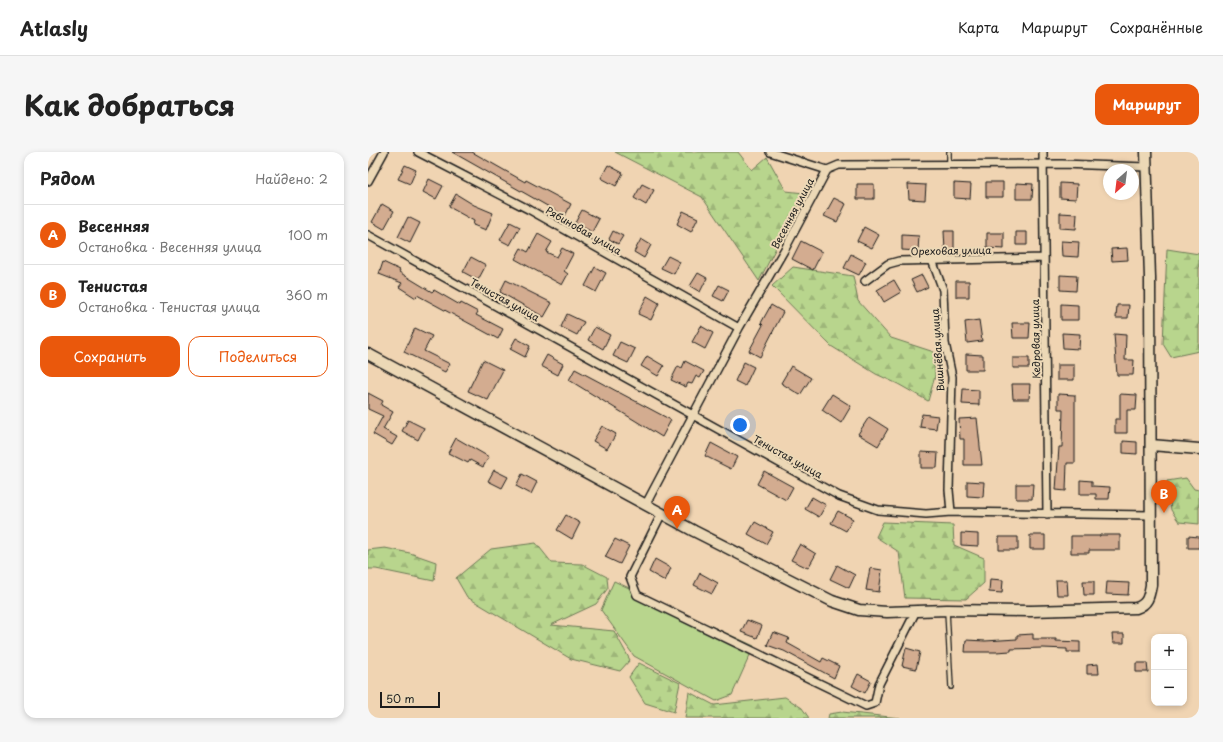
<!DOCTYPE html>
<html lang="ru">
<head>
<meta charset="utf-8">
<style>
	body { margin:0; font-family:"Playpen Sans",sans-serif; background:#f6f6f6; color:#222 }
	.controls { position:absolute; right:12px; bottom:12px; display:grid; overflow:hidden; border-radius:8px; box-shadow:0 2px 6px #0003 }
	.controls button { width:36px; height:36px; display:grid; place-items:center; padding:0; border:0; border-bottom:1px solid #e0e0e0; background:#fff; color:#222; font:20px sans-serif }
	.compass { position:absolute; left:735px; top:12px; width:36px; height:36px; border-radius:50%; background:#fff; box-shadow:0 2px 6px #0003; rotate:208deg }
	.scale { position:absolute; left:12px; bottom:10px; width:60px; box-sizing:border-box; padding-left:4px; border:2px solid #1c1c1c; border-top:0; font-size:11px; line-height:14px; white-space:nowrap; color:#1c1c1c; -webkit-text-stroke:3px #ecd8b6; paint-order:stroke }
	.you { position:absolute; left:372px; top:273px; width:14px; height:14px; margin:-10px; border:3px solid #fff; border-radius:50%; background:#1a73e8; box-shadow:0 0 0 6px #1a73e833 }
	.badge { display:grid; place-items:center; width:26px; height:26px; border-radius:50%; background:#ea580c; color:#fff; font-size:13px; font-weight:700 }
	.pin { position:absolute; translate:-50% -33px; filter:drop-shadow(0 1px 2px #0008) }
	.pin::after { content:''; position:absolute; top:21px; width:14px; height:12px; background:inherit; clip-path:polygon(0 0,100% 0,50% 100%) }
	.list { margin:0; padding:0; list-style:none }
	h2 { display:flex; justify-content:space-between; align-items:center; height:52px; margin:0; padding:0 16px; font-size:17px }
	h2 small { font-size:13px; font-weight:400; color:#767676 }
	.list li { display:grid; grid-template-columns:26px 1fr auto; gap:12px; align-items:center; box-sizing:border-box; height:60px; padding:0 16px; border-top:1px solid #e0e0e0 }
	.list b { display:block; font-size:15px; white-space:nowrap }
	.list p { margin:0; font-size:13px; white-space:nowrap; color:#767676 }
	.list em { font-size:13px; font-style:normal; color:#767676 }
	.actions { display:flex; gap:8px; padding:12px 16px }
	.actions a { flex:1; padding:9px 0; border:1px solid #ea580c; border-radius:12px; text-align:center; font-size:14px; color:#ea580c }
	.actions .main { background:#ea580c; color:#fff }
	.map { position:relative; flex:none; width:831px; height:566px; overflow:hidden; border-radius:12px }
	header { display:flex; align-items:center; gap:24px; box-sizing:border-box; height:56px; padding:0 20px; background:#fff; border-bottom:1px solid #e0e0e0 }
	header strong { font-size:19px }
	nav { display:flex; gap:22px; margin-inline-start:auto; font-size:14px }
	.intro { display:flex; align-items:center; justify-content:space-between; box-sizing:border-box; height:96px; padding:0 24px }
	h1 { margin:0; font-size:28px }
	.button { padding:10px 18px; border-radius:12px; background:#ea580c; color:#fff; font-size:14px; font-weight:700 }
	main { display:flex; gap:24px; padding:0 24px }
	aside { flex:1; background:#fff; border-radius:12px; box-shadow:0 2px 6px #0003 }
	.map>svg:first-child { display:block }
</style>
</head>
<body>
<header>
<strong>Atlasly</strong>
<nav><a>Карта</a><a>Маршрут</a><a>Сохранённые</a></nav>
</header>
<div class="intro"><h1>Как добраться</h1><a class="button">Маршрут</a></div>
<main>
<aside>
<h2>Рядом<small>Найдено: 2</small></h2>
<ul class="list">
<li><span class="badge">A</span><div><b>Весенняя</b><p>Остановка · Весенняя улица</p></div><em>100 m</em></li>
<li><span class="badge">B</span><div><b>Тенистая</b><p>Остановка · Тенистая улица</p></div><em>360 m</em></li>
</ul>
<div class="actions"><a class="main">Сохранить</a><a>Поделиться</a></div>
</aside>
<div class="map">
<svg width="831" height="566" viewBox="0 0 831 566">
	<defs>
		<pattern id="forest-firs" width="22" height="20" patternUnits="userSpaceOnUse"><rect width="22" height="20" fill="#b8d58d"/><path d="M5 1l3.5 6h-7zM16 11l3.5 6h-7z" fill="#9eb679"/></pattern>
	</defs>
	<rect width="100%" height="100%" fill="#f0d4b2"/>
	<filter id="ink" filterUnits="userSpaceOnUse"><feTurbulence type="fractalNoise" baseFrequency=".025" numOctaves="2"/><feDisplacementMap in="SourceGraphic" scale="8" xChannelSelector="R" yChannelSelector="G"/><feConvolveMatrix kernelMatrix="1 2 1 2 8 2 1 2 1" color-interpolation-filters="sRGB"/></filter>
	<g filter="url(#ink)">
		<path fill="#b8d58d" stroke="#6a7854" d="M246,429l140,65 -22,49 -16,6 -82,-45 -33,-46z"/>
		<path fill="url(#forest-firs)" stroke="#6a7854" d="M247,0h123l14,18 15,-13 19,34 18,2 -45,88 -57,-84z
			M799,97l32,5v97l-28,6 -8,-13z
			M425,115l60,9 5,25 33,37 43,14 1,24 -7,25 -30,-17 -22,-10 -45,-28 -59,-60z
			M818,326l8,11 5,1v34l-20,-2 -8,-12 -4,-29z
			M515,370l70,3 1,20 30,13v25l-18,16 -61,-1 -6,-46 -23,-15z
			M168,391l16,20 30,1 25,13 1,11 -12,16 -45,21 63,6 16,29 -10,11 -49,-12 -104,-62 -11,-19 35,-29z
			M17,396l25,5 26,9 -2,19 -58,-12h-8v-19z
			M271,511l41,20 -6,29 -29,-9 -16,-26z
			M321,540l25,13 71,-8 17,11 7,10h-124z
			M474,560l58,6h-72l1,-4z"/>
		<path fill="#d3ac90" stroke="#1c1c1c" d="M84,0h20l53,30 1,-2 45,24 -6,12z
			M37,13l11,5 -6,14 -12,-5z
			M240,13l15,8 -7,13 -15,-8z
			M61,27l14,7 -7,13 -13,-7z
			M618,30h17v15h-17z
			M586,31l17,1 -1,15 -16,-1z
			M648,31l17,1 -1,15h-16z
			M692,31l17,1 -1,15 -16,-1z
			M274,32l12,6 -8,15 -12,-7z
			M489,32h17v15h-17z
			M540,32l18,1 -1,15 -16,-1z
			M88,42l18,11 19,8 -7,17 -13,-5 1,-4 -25,-14z
			M466,46l12,6 -9,18 -13,-6z
			M14,52l12,7 -10,18 -12,-7z
			M214,58l17,9 -7,13 -17,-9z
			M315,59l15,7 -7,14 -14,-8z
			M692,61l17,1 -1,15 -16,-1z
			M40,65l12,6 -10,20 -12,-6z
			M142,70l10,5 -10,18 -10,-5z
			M496,75l15,8 -7,13 -15,-7z
			M245,79l10,5 -5,8 -9,-5z
			M576,79h10v20h-9z
			M648,80h11v13h-11z
			M619,81h17v16l-17,-1z
			M170,82l14,8 -6,10 11,5 5,-9 11,6 -9,17 4,3 -6,11 -47,-26 6,-11 7,4z
			M534,83l17,1 -1,15 -16,-1z
			M273,87l10,6 -7,13 -10,-6z
			M433,89l21,11 -9,18 -21,-11z
			M693,89l18,1 -1,15 -16,-1z
			M759,96l1,12 -16,1 -1,-12z
			M483,102l15,8 -7,13 -15,-7z
			M300,104l12,6 -6,12 -13,-6z
			M103,105l15,8 -8,15 -15,-8z
			M15,110l17,8 -1,2 33,20 2,-2 26,15 1,-2 17,9 -2,3 27,14 -5,10 -81,-44 -1,3 -17,-11 3,-4 -23,-9z
			M227,115l11,6 -10,19 -11,-6z
			M330,121l9,5 -7,14 -10,-6z
			M554,123l6,12 -11,5 -6,-12z
			M692,123l17,1 -1,15 -16,-1z
			M138,128l46,23 -8,14 -44,-25z
			M526,128l7,12 -17,10 -7,-12z
			M588,129h13v16h-13z
			M351,133l10,5 -6,11 -10,-5z
			M279,144l12,7 -8,17 -13,-6z
			M693,152l17,1v15h-17z
			M403,153l12,7 -23,45 -11,-6 14,-26 -2,-2z
			M749,153h12l-1,13h-12z
			M199,162l17,8 -7,13 -16,-8z
			M611,168l3,21 -15,2 -2,-21z
			M644,171h18l-1,15h-16z
			M333,174l12,7 -8,16 -13,-7z
			M227,175l15,8 -7,14 -15,-9z
			M47,176l17,8 -8,15 26,13 -5,8 -41,-20z
			M694,181l18,1 -1,15 -16,-1z
			M746,182l12,1 -1,25h9l-1,15h-16z
			M148,186l14,8 -5,11 -15,-8z
			M252,190l15,7 -7,14 -15,-7z
			M598,202l17,1v15h-17z
			M179,203l16,9 -5,11 -17,-9z
			M279,204l17,10 -6,10 -17,-10z
			M645,206h16v10h-16z
			M115,208l20,10 -15,30 -20,-9z
			M317,209l19,10 -4,7 -4,-2 -4,8 -4,-1 -2,4 -15,-7 7,-14 4,2z
			M376,210l10,5 -9,19 -10,-5z
			M689,213h17v15h-17z
			M423,214l20,12 -11,17 -19,-12z
			M207,217l96,51 -9,17 -93,-57z
			M644,232h18l-1,15h-16z
			M595,237l16,1v15l-17,-1z
			M0,241l15,8 -2,4 12,7 -10,17 14,8 -5,8 -19,-11 10,-18 -15,-7z
			M464,242l19,12 -10,17 -19,-13z
			M690,242l17,1v68h-8l-1,28 -10,-1 3,-43h3l1,-38h-5z
			M752,242l17,1 -1,15h-9v23h-12v-14h5z
			M554,262l16,2 -2,13 -16,-2z
			M501,265l19,12 -10,17 -20,-12z
			M609,266l5,47h-18v-26h-4l-1,-20z
			M40,268l16,8 -6,12 -16,-9z
			M234,274l14,8 -9,15 -14,-8z
			M88,286l33,19 -6,10 -13,-7 -2,3 -20,-10z
			M755,289l14,1v12l-14,-1z
			M343,291l26,14 -6,12 -26,-13z
			M553,300l17,1 -1,15h-16z
			M126,318l14,7 -6,11 -14,-7z
			M396,319l29,16 -7,13 -29,-16z
			M154,322l15,8 -6,12 -15,-8z
			M712,328l12,1v5l18,1 -1,12h-13v-5h-16z
			M599,329l17,1 -1,15 -16,-1z
			M648,332h17l-1,15h-16z
			M444,345l14,8 -7,12 -14,-8z
			M470,359l15,8 -7,12 -15,-8z
			M198,363l14,8 -8,16 -15,-9z
			M387,370l18,10 -7,12 -18,-10z
			M593,381l17,1v12l-17,-1z
			M662,383h15v14h-15z
			M732,383h20v15h-31v3h-18v-17h29z
			M820,384l11,1v11h-11z
			M631,385h19v13h-19z
			M247,387l14,7 -9,18 -15,-7z
			M432,392l16,10 -8,14 -17,-8z
			M287,407l16,9 -6,13 -16,-9z
			M469,413l18,10 -6,13 -19,-9z
			M502,416l12,2 -3,22 -13,-2z
			M332,421l18,10 -6,11 -18,-9z
			M622,427l13,1 -1,13 -13,-1z
			M688,428h11l1,15h-11z
			M715,429h11v14h-10z
			M739,430l22,1 -1,12 -22,-1z
			M379,468l15,6 -5,12 -16,-6z
			M405,480l16,6 -2,5 34,19 2,-4 16,8 -5,12 -50,-27 -17,-6z
			M665,482v5h23v2l24,1v10h-13v-3l-24,-1 -32,1v2l-15,1h-31l1,-12 19,1 32,-2v-4z
			M744,482h12v9h-11z
			M538,496l14,4 -4,17 -14,-3z
			M768,511h11l1,9h-12z
			M730,512l1,10h-12v-9z
			M490,522l13,7 -6,12 -13,-7z"/>
		<g fill="none" stroke-linecap="round" stroke-linejoin="round">
			<defs>
				<path id="lane" d="M581,0v13
					M579,459l4,76"/>
				<path id="street" d="M50,0l112,58 209,118
					M402,0l57,18
					M675,0l4,362
					M0,29l16,-29
					M0,83l471,261 39,14 48,4 25,-2 200,3
					M564,108l11,30 2,53 7,34 -3,113 2,22
					M497,129l23,-17 11,-3 145,-3
					M278,352l93,-176 47,-81 41,-77 12,-5 223,-1 84,3
					M294,361l-32,64 7,18 229,111 9,-3 4,-19 37,-73"/>
				<path id="secondary" d="M0,202l326,177 138,70 27,9 28,2 60,-2 84,1 105,-3c12,-4 13,-12 15,-23l-1,-307 -4,-126
					M783,293l48,4"/>
			</defs>
			<use href="#lane" stroke="#1c1c1c" stroke-width="6"/>
			<use href="#street" stroke="#1c1c1c" stroke-width="10"/>
			<use href="#secondary" stroke="#1c1c1c" stroke-width="13"/>
			<use href="#lane" stroke="#ecd8b6" stroke-width="3.5"/>
			<use href="#street" stroke="#ecd8b6" stroke-width="7"/>
			<use href="#secondary" stroke="#ecd8b6" stroke-width="10"/>
		</g>
	</g>
	<g text-anchor="middle" dominant-baseline="central" stroke-width="4" stroke-linejoin="round" paint-order="stroke">
		<g font-size="10" fill="#1c1c1c" stroke="#ecd8b6">
			<text transform="translate(424 61) rotate(-62)">Весенняя улица</text>
			<text transform="translate(216 78) rotate(30)">Рябиновая улица</text>
			<text transform="translate(583 98) rotate(-1)">Ореховая улица</text>
			<text transform="translate(137 147) rotate(29)">Тенистая улица</text>
			<text transform="translate(667 187) rotate(-91)">Кедровая улица</text>
			<text transform="translate(569 198) rotate(-94)">Вишнёвая улица</text>
			<text transform="translate(420 304) rotate(29)">Тенистая улица</text>
		</g>
	</g>
</svg>
<div class="controls">
<button>+</button>
<button>−</button>
</div>
<svg class="compass" viewBox="-18 -18 36 36"><path d="M0-13l5 13h-10z" fill="#e53935"/><path d="M0 13l5-13h-10z" fill="#767676"/></svg>
<div class="scale">50 m</div>
<div class="you"></div>
<div class="pin badge" style="left:309px;top:377px">A</div>
<div class="pin badge" style="left:796px;top:361px">B</div>
</div>
</main>
</body>
</html>
